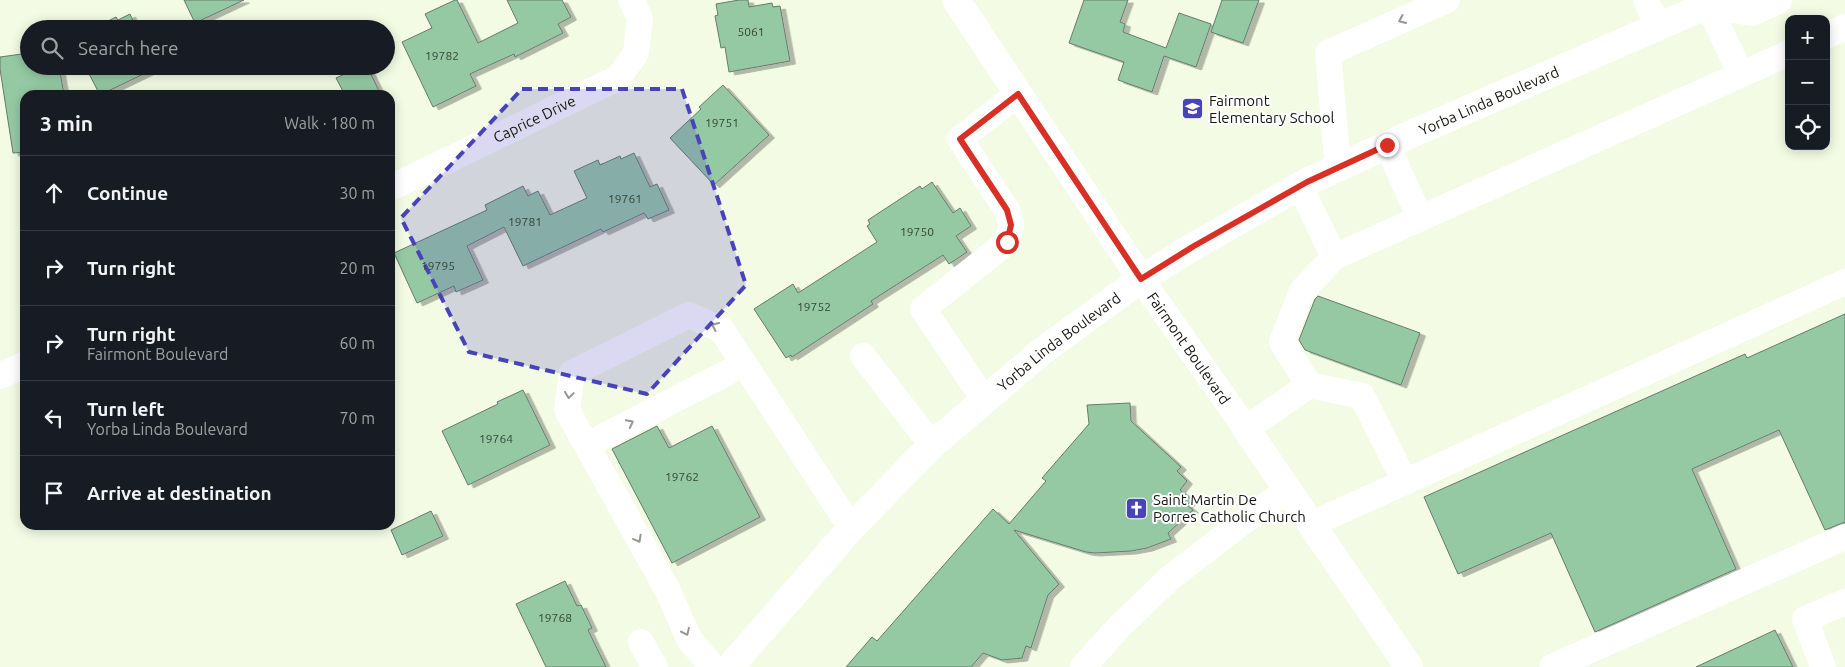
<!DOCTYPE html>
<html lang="en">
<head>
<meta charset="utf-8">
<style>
	body { margin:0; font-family:Ubuntu,sans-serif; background:#242831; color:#f1f3f6 }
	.controls { position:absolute; right:15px; top:15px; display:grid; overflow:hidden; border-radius:10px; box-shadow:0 2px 12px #0003 }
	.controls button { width:45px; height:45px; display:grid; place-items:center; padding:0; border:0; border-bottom:1px solid #363941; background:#171b24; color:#f1f3f6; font:25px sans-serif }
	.stop { position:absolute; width:15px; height:15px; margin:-11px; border:4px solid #d93025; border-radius:50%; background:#fff }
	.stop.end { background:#d93025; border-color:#fff; box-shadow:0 1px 5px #0008 }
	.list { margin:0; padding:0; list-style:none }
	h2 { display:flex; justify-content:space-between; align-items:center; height:65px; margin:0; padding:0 20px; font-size:21px }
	h2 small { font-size:16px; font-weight:400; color:#9ea1a6 }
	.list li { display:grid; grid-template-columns:32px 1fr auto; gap:15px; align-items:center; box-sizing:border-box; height:75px; padding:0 20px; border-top:1px solid #363941 }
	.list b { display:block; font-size:19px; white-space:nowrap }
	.list p { margin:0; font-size:16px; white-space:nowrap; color:#9ea1a6 }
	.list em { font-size:16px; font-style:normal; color:#9ea1a6 }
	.icon { flex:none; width:28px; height:28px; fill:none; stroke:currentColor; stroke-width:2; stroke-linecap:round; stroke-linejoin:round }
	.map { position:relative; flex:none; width:1845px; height:667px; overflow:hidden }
	.search { position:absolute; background:#171b24; box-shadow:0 2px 12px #0003; left:20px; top:20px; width:375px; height:55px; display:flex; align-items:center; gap:12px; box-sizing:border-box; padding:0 18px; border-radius:28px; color:#9ea1a6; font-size:19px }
	.panel { position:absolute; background:#171b24; box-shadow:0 2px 12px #0003; left:20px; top:90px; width:375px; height:440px; border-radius:15px }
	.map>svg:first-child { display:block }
</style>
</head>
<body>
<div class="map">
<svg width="1845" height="667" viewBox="0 0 1845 667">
	<defs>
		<filter id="shadow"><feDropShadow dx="5.5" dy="3" stdDeviation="0" flood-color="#0004"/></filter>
	</defs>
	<rect width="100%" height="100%" fill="#f3fbe4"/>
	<path fill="#95c9a4" stroke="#677a6d" filter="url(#shadow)" d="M184,0h60l-49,23z
		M455,0h2l21,43 40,-20 -11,-23h55l9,17 -13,7 5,9 -48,24 -1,-3 -44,20 6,12 -43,21 -31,-65 30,-14 -7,-14z
		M739,0h9l1,7 23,-4 1,4 7,-1 10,55 -61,11 -4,-25 -4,1 -6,-32 3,-1 -2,-11z
		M1084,0h44l-8,22 5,2 -2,8 43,16 13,-35 32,11 -15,43 -32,-11 -12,36 -34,-12 6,-18 -55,-19z
		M1222,0h37l-16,43 -32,-11z
		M130,14l7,15h-57l13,-7 3,5 20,-10 2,3z
		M29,53v13h30l5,29h-39v57l-12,1 -13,-84v-12z
		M85,66h75l-60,29z
		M362,66h5l14,29h-36l-9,-17z
		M723,85l46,50 -55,50 -44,-47 31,-29 -2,-2z
		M634,153l16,34 7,-3 12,26 -21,9 -4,-6 -41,19 -2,-3 -78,37 -19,-39 -37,19 16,34 -27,12 -2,-6 -37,17 -23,-50 93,-43 -2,-5 38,-19 5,10 10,-5 12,24 37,-17 -13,-27 24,-11 2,5 20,-9 1,3z
		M932,182l21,31 7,-5 11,18 -15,10 11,16 -18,12 -6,-9 -72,46 2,3 -81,53 -1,-2 -5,3 -32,-49 39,-25 5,9 79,-51 -10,-16 3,-2 -2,-4 52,-34 2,3z
		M1318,296l102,37 -19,52 -96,-35 -6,-10 16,-41z
		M1845,314v208l-20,8 -46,-100 -87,39 44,100 -141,63 -44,-99 -93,41 -34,-77 321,-143 2,4z
		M523,390l27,55 -82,40 -26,-54 56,-27 -1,-2z
		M1130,403l1,18 50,46 -4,4 10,10 -7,9 12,10 -5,5 6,5 -25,23 3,6 -24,9 -16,3 -36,2 -9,-1 -72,-22 45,54 -11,11 -17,53 -5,-2 -4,12 -20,2 -19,-7 -12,14h-125l26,-30 5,4 116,-132 16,15 37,-43 -4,-3 47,-54 -2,-19z
		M657,426l12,22 43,-22 48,91 -88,46 -60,-114z
		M431,511l12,25 -41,19 -11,-25z
		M565,581l12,25 4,-1 11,23 -4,2 18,37h-60l-30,-63z
		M1775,630l18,37h-97z"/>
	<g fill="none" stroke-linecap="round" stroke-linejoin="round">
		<g stroke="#fff" stroke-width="26">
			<path d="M1646,0l12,27"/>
			<path d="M1708,5l33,69"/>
			<path d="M1826,36l19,-9"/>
			<path d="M1387,145l33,73"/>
			<path d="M1338,168l-10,-115 119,-53"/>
			<path d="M1300,186l34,71"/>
			<path id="s1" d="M390,188l228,-110 18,-25 4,-35 -9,-18"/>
			<path id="s2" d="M1141,279l105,150 63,-44"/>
			<path d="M863,356l69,89"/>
			<path d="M0,376l25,-12"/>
			<path d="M985,401l-62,-92 84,-67 4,-17 -4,-15 -47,-71 58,-45"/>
			<path d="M587,445l157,-81"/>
			<path d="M1405,482l-43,-86 -53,-11 -27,-43 20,-51 32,-34 455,-204"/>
			<path d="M1312,524l533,-242"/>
			<path d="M641,642l14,25"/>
			<path d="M713,667l-24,-28 -21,-48 -101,-181 5,-37 117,-58 33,15 120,184 10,13"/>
			<path d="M1083,667l35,-39 52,-50 74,-57 44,-31"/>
			<path d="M1552,667l293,-130"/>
			<path d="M1823,667l-18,-48 40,-17"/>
		</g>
		<g stroke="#fff" stroke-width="28">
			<path d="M956,0l185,279"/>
			<path d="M1246,429l163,238"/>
			<path id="s3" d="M730,667l122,-140 80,-82 109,-93 100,-73 53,-33 113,-64 102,-47 299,-130 44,7 26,-12"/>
		</g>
	</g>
	<defs><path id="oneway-chevron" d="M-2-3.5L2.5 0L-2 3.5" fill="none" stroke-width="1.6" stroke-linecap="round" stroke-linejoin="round" transform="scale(1.25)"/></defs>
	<g stroke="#969793">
		<use href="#oneway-chevron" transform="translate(1402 20) rotate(156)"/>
		<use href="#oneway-chevron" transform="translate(715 326) rotate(-156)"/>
		<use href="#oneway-chevron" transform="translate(569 395) rotate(98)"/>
		<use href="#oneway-chevron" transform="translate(630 423) rotate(-27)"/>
		<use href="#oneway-chevron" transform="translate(638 539) rotate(61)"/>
		<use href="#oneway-chevron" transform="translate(686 632) rotate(65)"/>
	</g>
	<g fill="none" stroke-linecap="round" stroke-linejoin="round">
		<path stroke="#d93025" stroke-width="6" d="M1007,242l4,-17 -4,-15 -47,-71 58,-45 123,185 53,-33 113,-64 80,-37"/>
	</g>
	<path fill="#4943b9" fill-opacity="0.2" stroke="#4943b9" stroke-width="4" stroke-dasharray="10 6" stroke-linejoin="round" d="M522,89h160l64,196 -99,109 -178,-42 -68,-134z"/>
	<defs>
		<symbol id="school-square" viewBox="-11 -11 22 22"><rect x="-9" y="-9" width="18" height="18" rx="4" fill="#4943b9" stroke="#fff"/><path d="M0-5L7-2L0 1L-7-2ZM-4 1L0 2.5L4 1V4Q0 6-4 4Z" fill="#fff"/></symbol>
		<symbol id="church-square" viewBox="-11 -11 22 22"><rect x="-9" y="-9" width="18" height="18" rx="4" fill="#4943b9" stroke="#fff"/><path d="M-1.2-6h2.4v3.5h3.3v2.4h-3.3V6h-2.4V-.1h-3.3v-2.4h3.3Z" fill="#fff"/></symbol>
	</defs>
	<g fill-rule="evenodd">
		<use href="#school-square" x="1180" y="96" width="25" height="25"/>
		<use href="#church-square" x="1124" y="496" width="25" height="25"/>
	</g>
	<g text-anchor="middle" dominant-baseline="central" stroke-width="4" stroke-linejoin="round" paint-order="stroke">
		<g font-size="12" fill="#354435">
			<text x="751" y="31">5061</text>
			<text x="442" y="55">19782</text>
			<text x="722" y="122">19751</text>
			<text x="625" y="198">19761</text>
			<text x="525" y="221">19781</text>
			<text x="917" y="231">19750</text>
			<text x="438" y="265">19795</text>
			<text x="814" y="306">19752</text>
			<text x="496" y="438">19764</text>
			<text x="682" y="476">19762</text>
			<text x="555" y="617">19768</text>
		</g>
		<g font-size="15" fill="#151810" stroke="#fff" text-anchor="start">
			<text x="1209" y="100">Fairmont<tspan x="1209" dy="17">Elementary School</tspan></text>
			<text x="1153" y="499">Saint Martin De<tspan x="1153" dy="17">Porres Catholic Church</tspan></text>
		</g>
		<g font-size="15" fill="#151810" stroke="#fff">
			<text stroke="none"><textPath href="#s3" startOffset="959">Yorba Linda Boulevard</textPath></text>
			<text stroke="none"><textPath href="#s1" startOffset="160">Caprice Drive</textPath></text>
			<text stroke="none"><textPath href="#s3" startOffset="464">Yorba Linda Boulevard</textPath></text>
			<text stroke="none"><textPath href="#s2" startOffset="84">Fairmont Boulevard</textPath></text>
		</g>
	</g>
</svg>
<div class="controls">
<button>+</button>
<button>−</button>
<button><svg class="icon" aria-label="locate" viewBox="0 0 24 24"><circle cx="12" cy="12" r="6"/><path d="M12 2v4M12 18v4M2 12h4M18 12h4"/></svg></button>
</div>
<div class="stop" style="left:1007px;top:242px"></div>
<div class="stop end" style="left:1387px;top:145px"></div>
<div class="search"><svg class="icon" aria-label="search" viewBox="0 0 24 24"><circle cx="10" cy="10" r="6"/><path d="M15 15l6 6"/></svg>Search here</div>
<section class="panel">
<h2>3 min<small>Walk · 180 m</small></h2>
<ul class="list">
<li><svg class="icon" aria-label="ahead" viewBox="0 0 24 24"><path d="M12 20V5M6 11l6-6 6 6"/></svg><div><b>Continue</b></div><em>30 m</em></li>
<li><svg class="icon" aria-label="right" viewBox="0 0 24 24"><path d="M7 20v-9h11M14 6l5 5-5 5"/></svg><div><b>Turn right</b></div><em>20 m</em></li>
<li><svg class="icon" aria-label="right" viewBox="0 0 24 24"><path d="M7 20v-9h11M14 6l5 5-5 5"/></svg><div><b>Turn right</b><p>Fairmont Boulevard</p></div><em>60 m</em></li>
<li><svg class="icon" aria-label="left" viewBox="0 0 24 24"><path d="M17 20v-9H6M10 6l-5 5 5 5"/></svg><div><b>Turn left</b><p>Yorba Linda Boulevard</p></div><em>70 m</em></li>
<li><svg class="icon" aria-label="arrive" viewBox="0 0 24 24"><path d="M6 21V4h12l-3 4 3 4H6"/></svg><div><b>Arrive at destination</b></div></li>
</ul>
</section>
</div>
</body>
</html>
